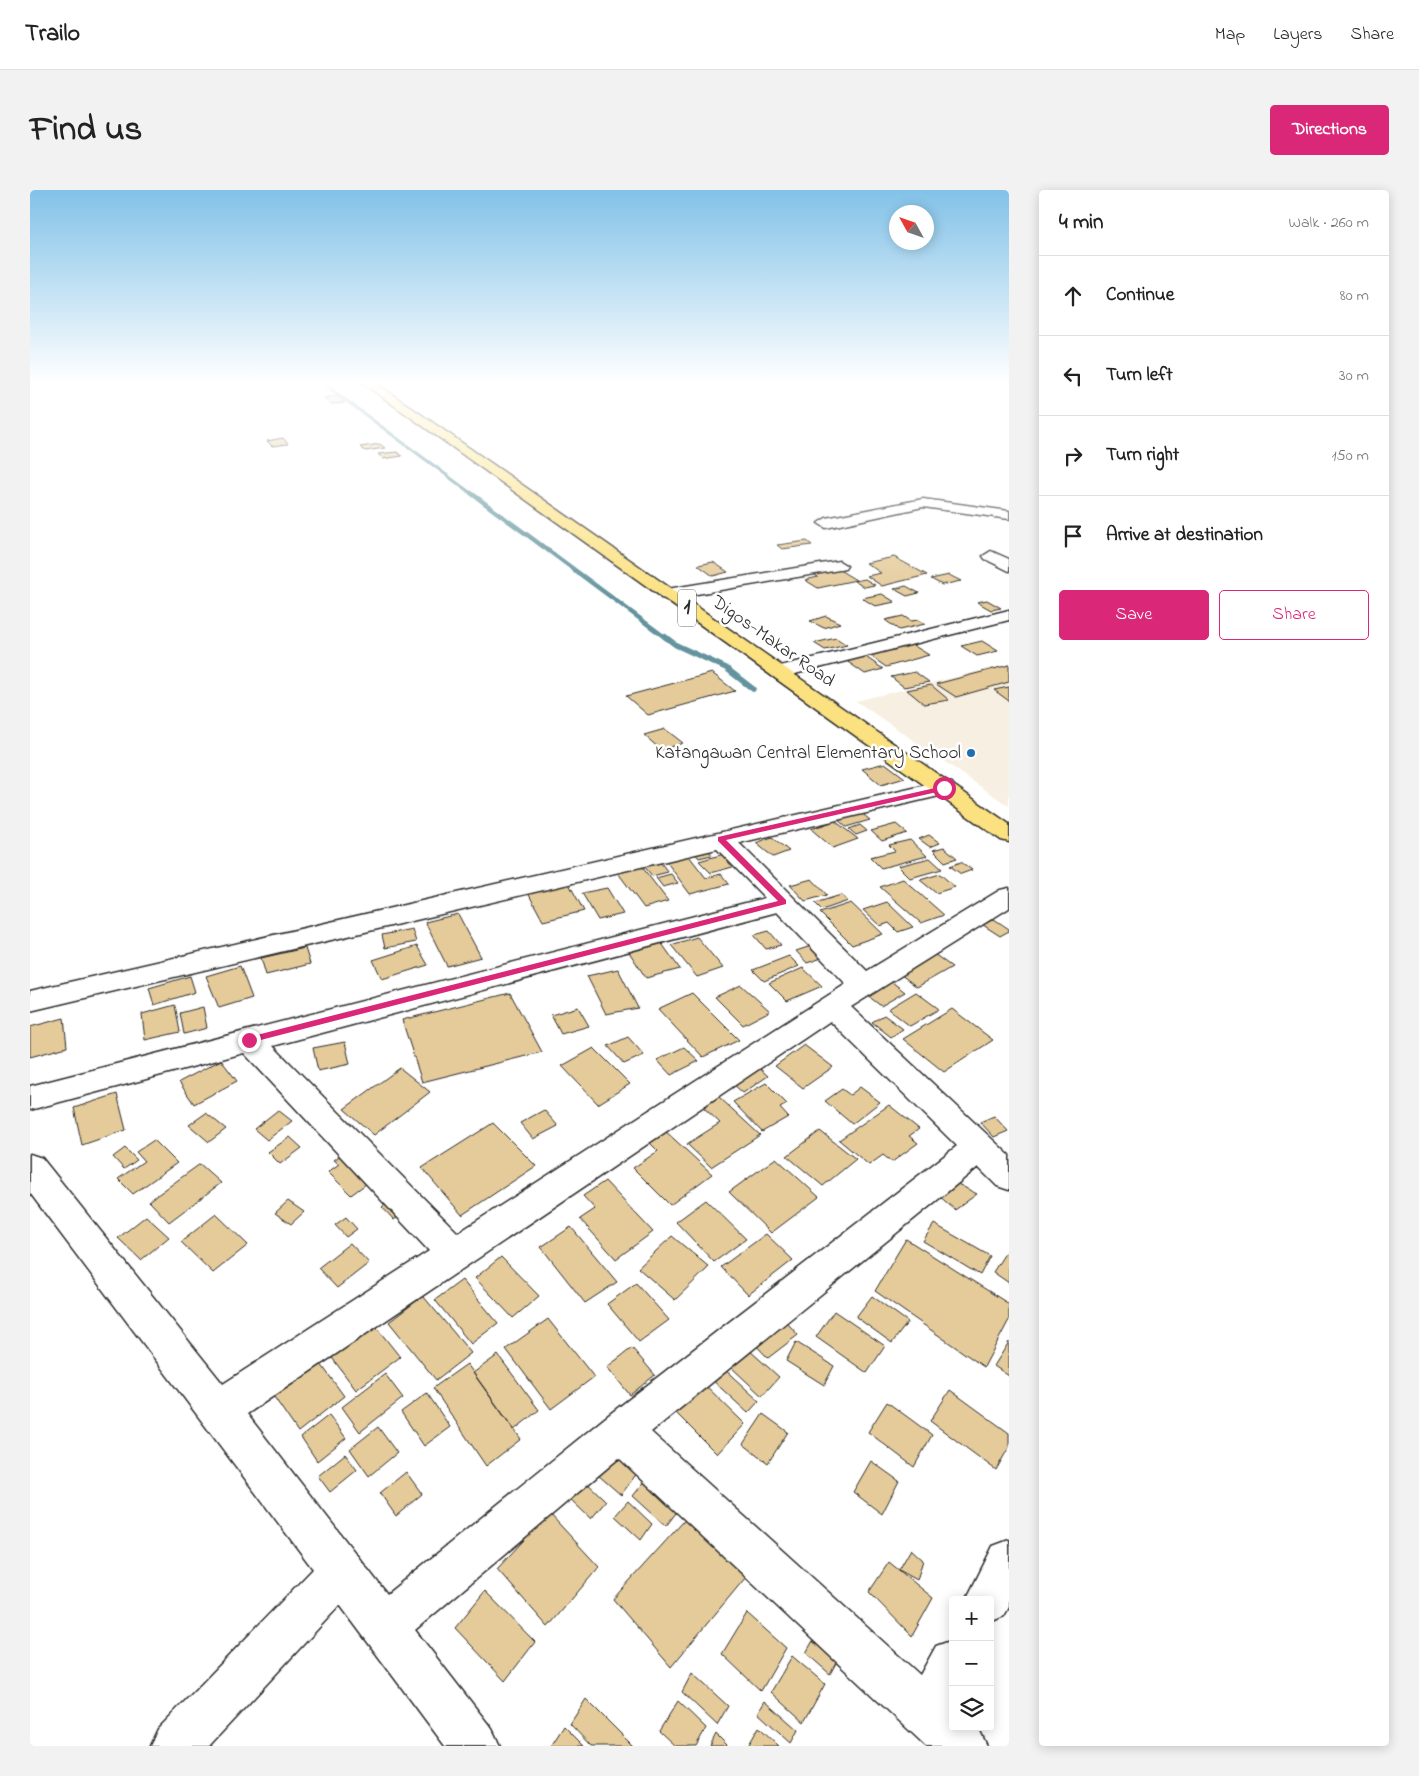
<!DOCTYPE html>
<html lang="en">
<head>
<meta charset="utf-8">
<style>
	body { margin:0; font-family:"Indie Flower",sans-serif; background:#f2f2f2; color:#222 }
	.controls { position:absolute; right:15px; bottom:15px; display:grid; overflow:hidden; border-radius:5px; box-shadow:0 2px 12px #0003 }
	.controls button { width:45px; height:45px; display:grid; place-items:center; padding:0; border:0; border-bottom:1px solid #e0e0e0; background:#fff; color:#222; font:25px sans-serif }
	.compass { position:absolute; left:859px; top:15px; width:45px; height:45px; border-radius:50%; background:#fff; box-shadow:0 2px 12px #0003; rotate:310deg }
	.stop { position:absolute; width:15px; height:15px; margin:-11px; border:4px solid #db2777; border-radius:50%; background:#fff }
	.stop.end { background:#db2777; border-color:#fff; box-shadow:0 1px 5px #0008 }
	.list { margin:0; padding:0; list-style:none }
	h2 { display:flex; justify-content:space-between; align-items:center; height:65px; margin:0; padding:0 20px; font-size:21px }
	h2 small { font-size:16px; font-weight:400; color:#767676 }
	.list li { display:grid; grid-template-columns:32px 1fr auto; gap:15px; align-items:center; box-sizing:border-box; height:80px; padding:0 20px; border-top:1px solid #e0e0e0 }
	.list b { display:block; font-size:19px; white-space:nowrap }
	.list em { font-size:16px; font-style:normal; color:#767676 }
	.actions { display:flex; gap:10px; padding:15px 20px }
	.actions a { flex:1; padding:11px 0; border:1px solid #db2777; border-radius:5px; text-align:center; font-size:18px; color:#db2777 }
	.actions .main { background:#db2777; color:#fff }
	.icon { flex:none; width:28px; height:28px; fill:none; stroke:currentColor; stroke-width:2; stroke-linecap:round; stroke-linejoin:round }
	.map { position:relative; flex:none; width:979px; height:1556px; overflow:hidden; border-radius:5px }
	header { display:flex; align-items:center; gap:30px; box-sizing:border-box; height:70px; padding:0 25px; background:#fff; border-bottom:1px solid #e0e0e0 }
	header strong { font-size:24px }
	nav { display:flex; gap:28px; margin-inline-start:auto; font-size:18px }
	.intro { display:flex; align-items:center; justify-content:space-between; box-sizing:border-box; height:120px; padding:0 30px }
	h1 { margin:0; font-size:35px }
	.button { padding:12px 22px; border-radius:5px; background:#db2777; color:#fff; font-size:18px; font-weight:700 }
	main { display:flex; gap:30px; padding:0 30px }
	aside { flex:1; background:#fff; border-radius:5px; box-shadow:0 2px 12px #0003 }
	.map>svg:first-child { display:block }
</style>
</head>
<body>
<header>
<strong>Trailo</strong>
<nav><a>Map</a><a>Layers</a><a>Share</a></nav>
</header>
<div class="intro"><h1>Find us</h1><a class="button">Directions</a></div>
<main>
<div class="map">
<svg width="979" height="1556" viewBox="0 0 979 1556">
	<rect width="100%" height="100%" fill="#fff"/>
	<filter id="ink" filterUnits="userSpaceOnUse"><feTurbulence type="fractalNoise" baseFrequency=".02" numOctaves="2"/><feDisplacementMap in="SourceGraphic" scale="10" xChannelSelector="R" yChannelSelector="G"/><feConvolveMatrix kernelMatrix="1 2 1 2 8 2 1 2 1" color-interpolation-filters="sRGB"/></filter>
	<g filter="url(#ink)">
		<path fill="#f7efe1" d="M979,474v142l-153,-105z"/>
		<g fill="none" stroke-linecap="round" stroke-linejoin="round">
			<path stroke="#63939c" stroke-width="3" d="M290,191l152,113"/>
			<path stroke="#63939c" stroke-width="4.5" d="M441,303l195,145"/>
			<path stroke="#63939c" stroke-width="5.5" d="M634,446l12,9 50,23 27,21"/>
		</g>
		<path fill="#e5cb9a" stroke="#2b2b2b" d="M307,206l8,7 -14,1 -7,-6z
			M253,248l5,6 -16,2 -5,-5z
			M350,254l5,4 -20,3 -5,-4z
			M367,262l5,4 -19,3 -5,-5z
			M777,351l5,4 -30,4 -5,-4z
			M864,367l33,18 -45,11 -15,-10 14,-3 -15,-10z
			M683,372l15,10 -15,4 -15,-11z
			M806,378l20,12 -38,8 -13,-8 13,-3 -6,-4z
			M919,385l12,6 -19,4 -11,-6z
			M835,389l10,6 -11,2 -10,-6z
			M876,396l13,7 -12,3 -13,-7z
			M852,404l13,8 -20,4 -13,-8z
			M957,410l14,8 -10,2 -14,-8z
			M796,426l14,7 -16,5 -14,-7z
			M873,426l8,5 7,-1 7,4 -26,6 -14,-10z
			M806,448l11,7 -22,5 -11,-7z
			M952,451l16,10 -21,5 -16,-10z
			M881,454l18,11 -43,12 -17,-12z
			M833,465l20,14 -18,5 -20,-14z
			M979,475v17l-53,15 -20,-13z
			M885,482l14,10 -25,5 -13,-10z
			M682,483l23,18 -87,24 -22,-19z
			M901,495l18,15 -25,4 -17,-14z
			M979,497v14l-15,-11z
			M635,539l18,14 -22,7 -17,-15z
			M855,573l20,15 -24,7 -19,-16z
			M829,621l11,9 -24,7 -10,-9z
			M805,631l23,18 -25,9 -22,-19z
			M866,634l11,9 -25,8 -11,-10z
			M830,635l7,6 -11,4 -7,-6z
			M899,645l11,8 -10,4 -11,-8z
			M742,647l17,14 -16,6 -17,-14z
			M880,650l17,16 -46,12 -11,-11 25,-6 -6,-6z
			M676,657l6,8 -13,3 -7,-8z
			M914,657l13,11 -12,4 -12,-12z
			M694,664l12,12 -25,7 -12,-12z
			M659,666l17,22 15,-4 8,10 -39,10 -24,-33z
			M627,668l11,14 -16,4 -11,-14z
			M900,668l12,11 -32,9 -12,-12z
			M931,672l11,8 -11,4 -11,-8z
			M609,673l29,38 -24,7 -29,-39z
			M641,684l7,9 -15,4 -7,-9z
			M910,684l15,13 -19,6 -16,-13z
			M782,689l15,16 -22,6 -15,-16z
			M873,689l41,36 -23,8 -41,-36z
			M538,692l16,29 -41,10 -16,-30z
			M577,698l16,26 -25,6 -16,-27z
			M811,705l7,6 -26,9 -7,-7z
			M857,712l26,25 -15,5 -9,-9 -9,3 -17,-16z
			M821,713l32,31 -31,11 -32,-32z
			M428,724l23,43 -34,9 -22,-44z
			M964,729l15,10v2l-9,5 -17,-11z
			M382,739l4,13 -31,6 -3,-13z
			M739,741l12,14 -15,4 -12,-14z
			M667,747l26,31 -26,9 -26,-32z
			M630,751l20,28 -34,9 -19,-29z
			M387,756l11,19 -46,14 -9,-19z
			M781,756l11,12 -15,5 -11,-12z
			M275,758l5,16 -44,11 -5,-17z
			M904,764l18,13 -35,20 -17,-13z
			M759,766l10,10 -35,15 -11,-11z
			M210,776l12,32 -33,10 -13,-32z
			M773,778l19,18 -35,15 -18,-18z
			M588,779l20,39 -32,6 -19,-38z
			M160,786l5,16 -41,13 -5,-17z
			M862,792l13,10 -24,14 -13,-10z
			M711,795l29,26 -27,14 -28,-28z
			M886,802l23,17 -29,17 -22,-17z
			M480,803l32,59 -120,30 -20,-62z
			M662,803l47,47 -36,17 -45,-48z
			M145,815l5,27 -35,8 -3,-26z
			M173,817l4,21 -23,6 -4,-21z
			M548,817l11,19 -28,8 -10,-19z
			M922,819l41,31 -49,32 -41,-33z
			M854,825l19,14 -12,8 -19,-15z
			M34,828l3,29 -37,10v-30z
			M598,847l16,18 -20,9 -16,-18z
			M315,852l5,22 -32,7 -5,-23z
			M774,855l29,22 -30,21 -28,-22z
			M654,857l15,14 -28,14 -14,-15z
			M564,858l36,36 -32,20 -36,-38z
			M191,870l16,21 -43,23 -15,-22z
			M728,877l10,9 -25,17 -11,-10z
			M370,878l30,24 -56,43 -30,-26z
			M736,893l21,21 -7,4 8,9 -26,15 -29,-30z
			M830,897l20,15 -28,22 -27,-23 17,-12 8,6z
			M87,904l9,36 -44,15 -8,-37z
			M689,907l41,38 -49,32 -24,-23 33,-21 -17,-16z
			M859,915l30,24 -10,7 9,7 -26,19 -9,-7 -14,10 -30,-25z
			M248,920l14,11 -25,19 -13,-11z
			M514,920l14,16 -25,13 -13,-16z
			M176,923l20,16 -17,13 -20,-17z
			M964,926l14,15 -14,6 -14,-15z
			M463,933l43,43 -74,49 -40,-47z
			M632,938l50,46 -42,31 -37,-37 25,-17 -12,-12z
			M790,941l36,28 -33,27 -36,-30z
			M260,947l12,11 -22,16 -12,-12z
			M124,950l23,23 -44,31 -15,-15 26,-18 -8,-9z
			M95,958l12,12 -13,9 -11,-12z
			M312,964l28,27 -19,14 -23,-23 11,-8 -5,-4z
			M746,968l43,39 -48,36 -42,-41z
			M170,974l21,19 -52,39 -20,-21z
			M575,991l48,51 -37,27 -36,-40 15,-10 -12,-13z
			M922,991l25,13 -22,16 -19,-17z
			M365,1007l13,12 -14,11 -12,-13z
			M676,1010l40,39 -32,23 -38,-40z
			M258,1011l16,11 -13,12 -16,-11z
			M186,1024l32,31 -35,28 -32,-31z
			M116,1026l23,21 -28,23 -23,-22z
			M316,1027l11,12 -11,8 -11,-12z
			M904,1034l56,32 -10,19 -57,-34z
			M541,1037l46,55 -32,21 -44,-56z
			M736,1044l27,26 -45,35 -27,-28z
			M642,1046l37,31 -34,33 -37,-32z
			M876,1049l103,65v16l-25,47 -109,-76z
			M320,1053l19,20 -32,25 -19,-20z
			M979,1057v36l-16,-11z
			M471,1067l38,39 -26,22 -38,-40z
			M432,1090l36,43 -27,21 -36,-44z
			M606,1093l33,37 -30,22 -32,-38z
			M393,1106l48,57 -35,27 -47,-58z
			M842,1106l36,26 -16,21 -36,-26z
			M804,1121l51,35 -18,27 -51,-36z
			M751,1126l17,19 -30,23 -18,-19z
			M518,1129l46,58 -43,32 -45,-60z
			M343,1133l27,34 -44,33 -26,-35z
			M766,1152l38,24 -10,19 -38,-24z
			M979,1152v34l-15,-10z
			M602,1158l23,27 -25,20 -23,-28z
			M718,1159l31,28 -17,19 -32,-30z
			M468,1165l41,55 -25,20 -41,-57z
			M288,1170l26,36 -46,36 -26,-38z
			M437,1174l54,75 -35,27 -53,-78z
			M691,1176l38,35 -11,12 -38,-35z
			M355,1184l18,24 -43,34 -18,-25z
			M670,1190l45,44 -28,30 -45,-45z
			M920,1200l59,43v14l-13,23 -66,-49z
			M397,1203l23,34 -26,19 -23,-34z
			M857,1212l45,33 -18,32 -46,-35z
			M733,1224l25,18 -20,31 -25,-19z
			M299,1225l17,23 -29,23 -16,-24z
			M348,1237l19,26 -28,23 -19,-27z
			M588,1260l22,19 -19,26 -23,-20z
			M315,1264l12,16 -27,22 -12,-16z
			M841,1271l28,20 -17,33 -29,-22z
			M623,1281l33,29 -20,26 -33,-30z
			M376,1282l16,22 -26,22 -16,-23z
			M551,1287l25,24 -15,18 -25,-24z
			M598,1311l24,23 -11,16 -26,-24z
			M663,1321l58,60 -80,96 -58,-68z
			M519,1323l50,54 -51,60 -51,-58z
			M881,1359l12,11 -6,20 -18,-10z
			M859,1372l44,36 -21,38 -43,-44z
			M455,1401l50,51 -30,39 -50,-53z
			M717,1423l39,35 -25,43 -39,-37z
			M789,1440l24,20 -13,24 -24,-21z
			M762,1466l33,28 -21,38 -33,-30z
			M662,1483l36,33 -11,19 -35,-33z
			M556,1509l47,47h-42l-21,-22z
			M648,1511l28,27 -10,18h-21l-16,-15z
			M735,1511l33,29 -7,13 -33,-30z
			M534,1536l20,20h-33z
			M729,1537l20,19h-31z
			M686,1544l12,12h-18z"/>
		<g fill="none" stroke-linecap="round" stroke-linejoin="round">
			<defs>
				<path id="street" d="M893,309l86,12v8l-86,-12 -97,21 -8,-5 8,-5z
					M961,361l18,8v12l-24,-12 -2,-3z
					M809,371l8,5 -2,3 -178,30 -6,-1 -3,-4 3,-4 6,-1z
					M979,420v10l-230,58 -7,-2 -3,-4 3,-4z
					M914,591l8,2 3,5 -3,5 -213,50 128,128 133,-81 9,-2v20l-158,99 158,148v35l-12,-4 -19,-19 -327,265 269,243 16,-29 17,-6v87h25l9,19h-61l-307,-288 -204,172 77,99 8,17h-55l-105,-141 -131,141h-59l8,-17 155,-160 -283,-376v-39l12,4 181,226 206,-133 -185,-198 -214,57v-24l735,-188 -48,-49 -687,162v-20zM747,722l69,72 -388,249 -185,-187zM800,831l127,125 -351,271 -219,177 -140,-180z
					M979,1350v67l-5,9 -14,6v-22h-24l27,-54z"/>
				<path id="highway" d="M330,191h13l636,443v18l-8,-2z"/>
			</defs>
			<use href="#street" stroke="#2b2b2b" stroke-width="3"/>
			<use href="#highway" stroke="#2b2b2b" stroke-width="3"/>
			<use href="#street" fill="#fff" fill-rule="evenodd"/>
			<use href="#highway" fill="#fbe180" fill-rule="evenodd"/>
		</g>
	</g>
	<linearGradient id="sky" x2="0" y2="1"><stop stop-color="#82c2e8"/><stop offset="0.47" stop-color="#fff"/><stop offset="1" stop-color="#fff" stop-opacity="0"/></linearGradient>
	<rect width="979" height="409" fill="url(#sky)"/>
	<path fill="#db2777" d="M914,596l2,4 -220,50 60,60v4l-537,139 -4,-3 4,-3 529,-136 -60,-60v-4z"/>
	<circle fill="#1f6fb2" stroke="#fff" stroke-width="2" cx="941" cy="563" r="5"/>
	<g text-anchor="middle" dominant-baseline="central" stroke-width="5" stroke-linejoin="round" paint-order="stroke">
		<g font-size="19" fill="#2b2b2b" stroke="#fff">
			<text transform="translate(743 452) rotate(35)">Digos-Makar Road</text>
		</g>
		<g font-size="19" fill="#2b2b2b" stroke="#fff" text-anchor="end">
			<text x="931" y="563">Katangawan Central Elementary School</text>
		</g>
		<rect fill="#fff" stroke="#6b6b6b" stroke-width="1" x="648" y="399.5" width="18" height="37" rx="4"/>
		<g font-size="21" font-weight="bold" fill="#2b2b2b">
			<text x="657" y="418">1</text>
		</g>
	</g>
</svg>
<div class="controls">
<button>+</button>
<button>−</button>
<button><svg class="icon" aria-label="layers" viewBox="0 0 24 24"><path d="M12 4l9 5-9 5-9-5zM3 14l9 5 9-5"/></svg></button>
</div>
<svg class="compass" viewBox="-18 -18 36 36"><path d="M0-13l5 13h-10z" fill="#e53935"/><path d="M0 13l5-13h-10z" fill="#767676"/></svg>
<div class="stop" style="left:914px;top:598px"></div>
<div class="stop end" style="left:219px;top:850px"></div>
</div>
<aside>
<h2>4 min<small>Walk · 260 m</small></h2>
<ul class="list">
<li><svg class="icon" aria-label="ahead" viewBox="0 0 24 24"><path d="M12 20V5M6 11l6-6 6 6"/></svg><div><b>Continue</b></div><em>80 m</em></li>
<li><svg class="icon" aria-label="left" viewBox="0 0 24 24"><path d="M17 20v-9H6M10 6l-5 5 5 5"/></svg><div><b>Turn left</b></div><em>30 m</em></li>
<li><svg class="icon" aria-label="right" viewBox="0 0 24 24"><path d="M7 20v-9h11M14 6l5 5-5 5"/></svg><div><b>Turn right</b></div><em>150 m</em></li>
<li><svg class="icon" aria-label="arrive" viewBox="0 0 24 24"><path d="M6 21V4h12l-3 4 3 4H6"/></svg><div><b>Arrive at destination</b></div></li>
</ul>
<div class="actions"><a class="main">Save</a><a>Share</a></div>
</aside>
</main>
</body>
</html>
